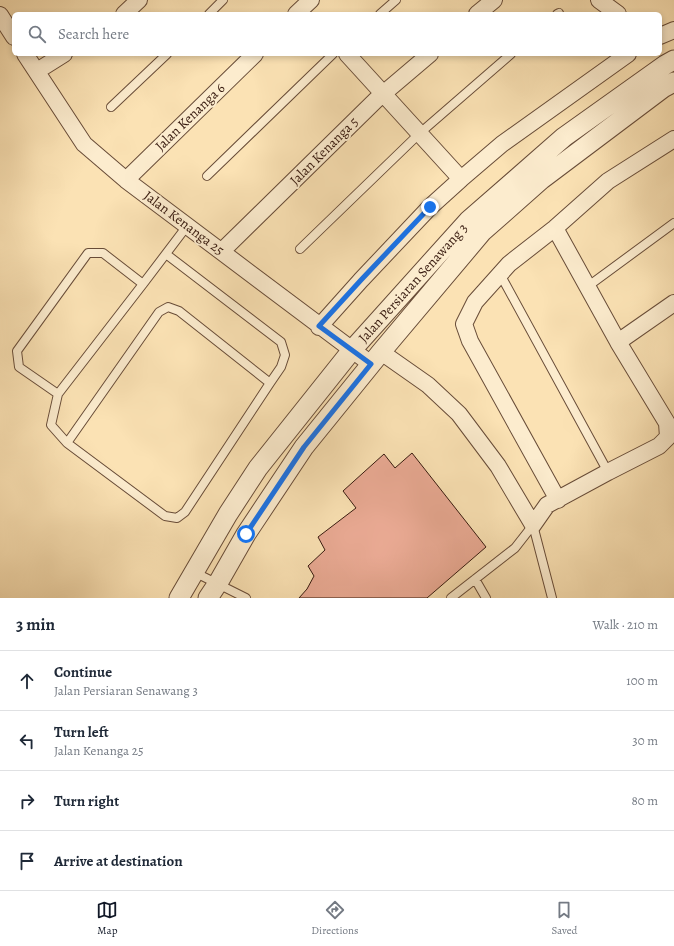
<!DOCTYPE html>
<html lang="en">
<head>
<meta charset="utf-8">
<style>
	body { margin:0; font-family:Alegreya,serif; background:#f2f2f3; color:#1f2937 }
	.stop { position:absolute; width:12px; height:12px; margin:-9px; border:3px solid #1a73e8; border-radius:50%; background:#fff }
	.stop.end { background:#1a73e8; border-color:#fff; box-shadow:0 1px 4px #0008 }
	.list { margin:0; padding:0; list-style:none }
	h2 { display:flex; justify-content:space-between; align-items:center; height:52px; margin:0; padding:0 16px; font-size:17px }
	h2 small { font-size:13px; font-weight:400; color:#747a83 }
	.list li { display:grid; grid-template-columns:26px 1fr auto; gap:12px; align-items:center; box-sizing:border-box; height:60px; padding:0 16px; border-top:1px solid #e0e1e3 }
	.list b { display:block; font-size:15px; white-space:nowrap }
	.list p { margin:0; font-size:13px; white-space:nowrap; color:#747a83 }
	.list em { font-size:13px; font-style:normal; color:#747a83 }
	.icon { flex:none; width:22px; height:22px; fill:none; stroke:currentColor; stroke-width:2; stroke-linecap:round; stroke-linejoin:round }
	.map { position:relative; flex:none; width:674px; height:598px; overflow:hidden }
	.search { position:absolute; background:#fff; box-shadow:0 2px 6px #0003; left:12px; right:12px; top:12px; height:44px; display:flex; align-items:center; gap:10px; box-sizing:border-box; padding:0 14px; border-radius:6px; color:#747a83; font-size:15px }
	.sheet { height:292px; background:#fff }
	nav { display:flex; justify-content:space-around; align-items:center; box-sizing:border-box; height:56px; border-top:1px solid #e0e1e3; background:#fff; font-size:11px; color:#747a83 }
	nav a { display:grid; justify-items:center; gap:2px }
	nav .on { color:#111827 }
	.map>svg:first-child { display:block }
</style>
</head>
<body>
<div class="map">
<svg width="674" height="598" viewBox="0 0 674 598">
	<rect width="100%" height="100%" fill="#fbe2b4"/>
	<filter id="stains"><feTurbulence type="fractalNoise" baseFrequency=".005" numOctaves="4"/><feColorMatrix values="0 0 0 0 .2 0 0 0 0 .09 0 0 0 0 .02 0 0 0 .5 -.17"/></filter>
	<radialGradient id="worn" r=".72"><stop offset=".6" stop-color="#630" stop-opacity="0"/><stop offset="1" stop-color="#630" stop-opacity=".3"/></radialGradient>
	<path fill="#eaaa94" stroke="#371a0f" d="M412,453l74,94 -59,51h-128l8,-9 7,-13 -6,-10 17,-16 -7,-13 38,-29 -13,-17 41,-37 11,14z"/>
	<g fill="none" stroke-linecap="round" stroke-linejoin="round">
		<defs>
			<path id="service" d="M209,14l14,-14
				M380,14l16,-14
				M557,14l2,-1
				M111,107l56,-53
				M207,176l126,-122
				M300,249l120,-116 91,-79
				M500,274l108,198
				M143,284l-85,110 -7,31 16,18 98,73 12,2 8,-6 85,-129 11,-16 4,-12 -4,-13 -115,-88
				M587,287l87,-64
				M58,394l-39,-27 -2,-16 71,-98h15l40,31 44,-58
				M67,443l92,-131 9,-5 11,4 91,72
				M533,525l19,73
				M194,572l52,26
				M475,579l11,19
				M451,598l64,-50 18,-23"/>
			<path id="minor" d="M599,0l19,14
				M124,14l15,-14
				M296,14l15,-14
				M477,14l17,-14
				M0,15l14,22
				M660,36l14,-6
				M25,54l59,90 42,36 245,184
				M347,54l114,125
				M37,71l27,-17
				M126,180l129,-126
				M222,251l155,-152 53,-45
				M319,327l42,-47 69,-73 31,-28 41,-35 126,-90
				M618,342l56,-39
				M381,352l47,33 31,29 39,52 35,59 14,-20 61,-33 51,-26 9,-9 -1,-14 -49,-81 -63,-114
				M558,500l-88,-159 -6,-17 11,-22 34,-38 46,-36 53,-47 66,-42"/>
			<path id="tertiary" d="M179,598l49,-84 30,-46 94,-118 116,-129 96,-84 101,-72 9,-5
				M208,598l10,-15 28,-49 58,-87 77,-95 101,-120 60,-53 121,-91 11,-6"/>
		</defs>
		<use href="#service" stroke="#684c38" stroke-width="10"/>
		<use href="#minor" stroke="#684c38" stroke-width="18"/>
		<use href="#tertiary" stroke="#684c38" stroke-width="21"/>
		<use href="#service" stroke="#fcecce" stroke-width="8"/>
		<use href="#minor" stroke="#fcecce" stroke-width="16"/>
		<use href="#tertiary" stroke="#fcecce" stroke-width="19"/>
	</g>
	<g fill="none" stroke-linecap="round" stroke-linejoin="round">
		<path stroke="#1a73e8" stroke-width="5" d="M246,534l58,-87 67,-83 -52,-38 42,-46 69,-73"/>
	</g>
	<g text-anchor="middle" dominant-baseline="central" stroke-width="4" stroke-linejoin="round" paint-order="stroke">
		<g font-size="14" fill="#371a0f" stroke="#fcecce">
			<text transform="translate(190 117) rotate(-44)">Jalan Kenanga 6</text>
			<text transform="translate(324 151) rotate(-45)">Jalan Kenanga 5</text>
			<text transform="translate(184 223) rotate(37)">Jalan Kenanga 25</text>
			<text transform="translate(413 283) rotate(-48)">Jalan Persiaran Senawang 3</text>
		</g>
	</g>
	<rect width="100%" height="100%" filter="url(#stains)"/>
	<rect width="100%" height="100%" fill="url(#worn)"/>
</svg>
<div class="stop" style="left:246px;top:534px"></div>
<div class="stop end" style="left:430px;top:207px"></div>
<div class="search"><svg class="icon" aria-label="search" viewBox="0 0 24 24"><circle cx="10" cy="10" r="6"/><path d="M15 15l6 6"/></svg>Search here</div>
</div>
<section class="sheet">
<h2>3 min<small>Walk · 210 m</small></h2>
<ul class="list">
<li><svg class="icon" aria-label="ahead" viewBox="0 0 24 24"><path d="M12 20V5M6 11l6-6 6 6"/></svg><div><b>Continue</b><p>Jalan Persiaran Senawang 3</p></div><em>100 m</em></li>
<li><svg class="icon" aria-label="left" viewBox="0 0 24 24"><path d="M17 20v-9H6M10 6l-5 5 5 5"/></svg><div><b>Turn left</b><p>Jalan Kenanga 25</p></div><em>30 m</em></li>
<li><svg class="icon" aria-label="right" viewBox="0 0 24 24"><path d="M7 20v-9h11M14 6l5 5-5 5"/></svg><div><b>Turn right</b></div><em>80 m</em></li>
<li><svg class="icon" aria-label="arrive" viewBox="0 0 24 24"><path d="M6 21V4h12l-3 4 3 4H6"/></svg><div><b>Arrive at destination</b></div></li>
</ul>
</section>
<nav>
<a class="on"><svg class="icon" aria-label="map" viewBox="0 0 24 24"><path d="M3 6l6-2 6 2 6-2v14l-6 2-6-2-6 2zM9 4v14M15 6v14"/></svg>Map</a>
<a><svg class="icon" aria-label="directions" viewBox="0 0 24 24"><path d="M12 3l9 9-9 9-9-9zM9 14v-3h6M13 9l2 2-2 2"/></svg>Directions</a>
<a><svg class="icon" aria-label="saved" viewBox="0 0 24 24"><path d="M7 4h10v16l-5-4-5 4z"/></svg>Saved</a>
</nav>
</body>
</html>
